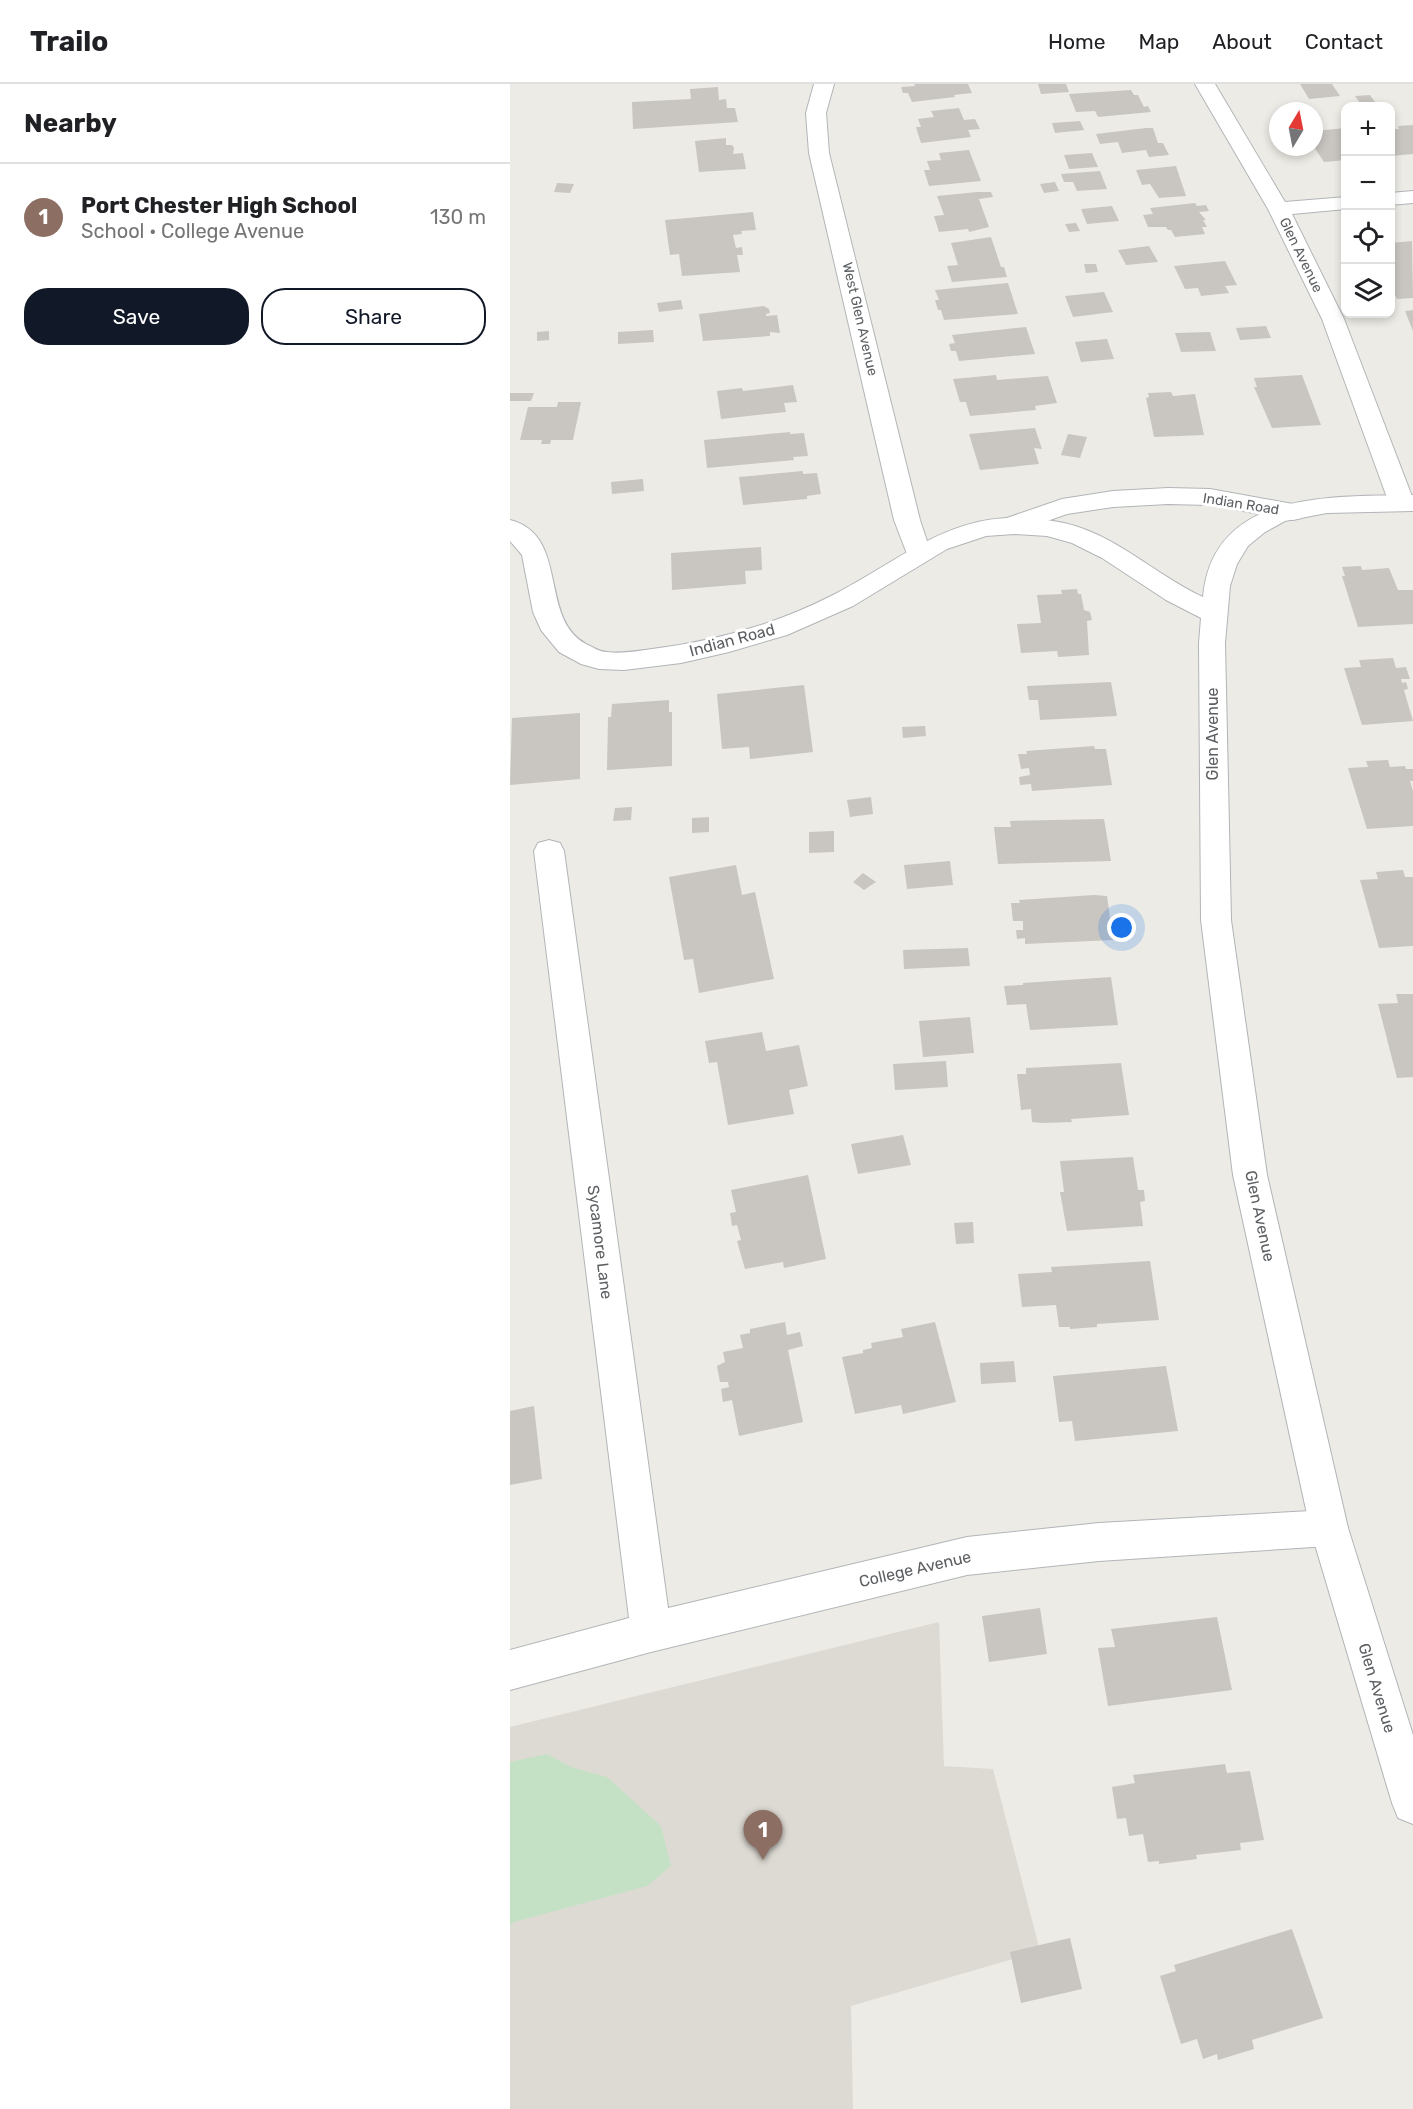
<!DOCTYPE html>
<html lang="en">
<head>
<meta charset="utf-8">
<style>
	body { margin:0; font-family:Rubik,sans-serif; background:#f6f6f6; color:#202124 }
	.controls { position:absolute; right:18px; top:18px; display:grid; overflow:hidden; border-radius:12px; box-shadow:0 3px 9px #0003 }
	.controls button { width:54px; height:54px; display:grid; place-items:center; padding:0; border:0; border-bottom:2px solid #e0e0e0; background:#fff; color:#202124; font:30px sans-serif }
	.compass { position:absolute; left:759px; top:18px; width:54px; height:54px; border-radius:50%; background:#fff; box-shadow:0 3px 9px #0003; rotate:10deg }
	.you { position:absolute; left:612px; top:844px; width:21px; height:21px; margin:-15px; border:4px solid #fff; border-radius:50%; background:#1a73e8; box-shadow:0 0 0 9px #1a73e833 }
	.badge { display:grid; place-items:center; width:39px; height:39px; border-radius:50%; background:#111827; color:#fff; font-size:20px; font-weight:700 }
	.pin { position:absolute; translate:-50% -50px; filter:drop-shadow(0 2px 3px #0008) }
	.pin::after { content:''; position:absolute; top:32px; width:21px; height:18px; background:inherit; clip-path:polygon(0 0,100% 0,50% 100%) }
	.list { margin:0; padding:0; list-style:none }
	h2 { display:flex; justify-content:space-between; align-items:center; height:78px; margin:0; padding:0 24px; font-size:26px }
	h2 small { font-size:20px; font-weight:400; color:#757577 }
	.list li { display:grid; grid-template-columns:39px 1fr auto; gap:18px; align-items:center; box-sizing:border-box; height:108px; padding:0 24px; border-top:2px solid #e0e0e0 }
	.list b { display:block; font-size:22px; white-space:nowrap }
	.list p { margin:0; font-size:20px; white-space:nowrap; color:#757577 }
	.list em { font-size:20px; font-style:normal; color:#757577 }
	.actions { display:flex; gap:12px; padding:18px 24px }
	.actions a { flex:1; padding:14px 0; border:2px solid #111827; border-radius:24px; text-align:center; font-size:21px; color:#111827 }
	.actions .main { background:#111827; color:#fff }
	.icon { flex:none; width:33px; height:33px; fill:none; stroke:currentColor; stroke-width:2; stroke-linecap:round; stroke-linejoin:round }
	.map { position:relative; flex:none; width:903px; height:2025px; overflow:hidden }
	header { display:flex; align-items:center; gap:36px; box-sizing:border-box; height:84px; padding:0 30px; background:#fff; border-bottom:2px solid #e0e0e0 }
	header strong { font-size:28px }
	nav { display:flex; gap:33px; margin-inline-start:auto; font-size:21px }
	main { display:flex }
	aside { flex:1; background:#fff }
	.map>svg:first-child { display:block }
</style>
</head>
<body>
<header>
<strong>Trailo</strong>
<nav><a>Home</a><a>Map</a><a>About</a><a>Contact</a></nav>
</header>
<main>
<aside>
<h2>Nearby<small></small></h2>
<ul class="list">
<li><span class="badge" style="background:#8d6e63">1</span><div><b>Port Chester High School</b><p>School · College Avenue</p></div><em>130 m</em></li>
</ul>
<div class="actions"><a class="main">Save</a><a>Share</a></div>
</aside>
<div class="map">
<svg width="903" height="2025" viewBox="0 0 903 2025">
	<rect width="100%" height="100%" fill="#edebe5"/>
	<path fill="#dddad3" d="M429,1538l5,144 49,3 47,182 -189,55 2,103h-343v-382z"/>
	<path fill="#c5e1c5" d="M37,1670l24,13 36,10 54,49 10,40 -24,20 -133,36 -4,4v-164z"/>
	<path fill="#c9c6c2" d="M404,0h54l4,9 -18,2 1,2 -43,5 -4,-9h-5l-2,-6 14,-1z
		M528,0h28l3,8 -28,2z
		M790,0h32l8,12 -31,3z
		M208,3l1,13 7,-1 1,9h8l3,14 -105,7 -1,-27 59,-3 -1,-10z
		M621,6l3,5h4l6,12 4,-1 3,6 -53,5 -3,-6 -19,1 -7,-18z
		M860,11l5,7 -15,1 -5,-7z
		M449,24l5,12 11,-1 5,10 -12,1 3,7 -50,6 -5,-16h5l-3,-8 16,-2 -3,-6z
		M570,37l4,9 -29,3 -3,-10z
		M903,41v29l-23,2v-27h9l-1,-3z
		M636,44h7l5,15h5l6,12 -20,2 -3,-7 -24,3 -4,-11 -18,2 -4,-10z
		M836,44v32l-22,2 -10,-15v-16z
		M216,54v7h6l2,3 -1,6 10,-1 3,16 -47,3 -4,-31z
		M459,66l12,31 -52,5 -5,-16h6l-3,-9 14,-1 -2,-7z
		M582,69l6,14 -29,2 -5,-14z
		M666,82l10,30 -27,2 -9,-14 -8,1 -6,-15z
		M590,87l7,18 -30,2 -4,-9h-9l-3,-8z
		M545,98l4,9 -15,2 -4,-9z
		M47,99l17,1 -4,9 -16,-1z
		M467,108h14l2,5 -14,2 10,28 -20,5 -1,-3 -29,3 -5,-16 10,-1 -7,-19z
		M685,119l2,3 9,-1 3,6 -10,1 7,8h-3l4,7h-5l3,7 -30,3 -4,-7h-3l-2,-3h-18l-5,-12 10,-1 -3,-6z
		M602,122l7,15 -32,3 -6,-15z
		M243,128l3,18 -15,1 1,3 -9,1 3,13 6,-1 1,8h-6l3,17 -58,4 -3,-22 -9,1 -5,-35z
		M566,139l4,8 -11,1 -4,-8z
		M481,153l10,30h3l3,10 -55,5 -5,-16 11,-1 -7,-22z
		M902,157l1,57 -16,1 -7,-13v-43z
		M639,162l9,16 -32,3 -8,-15z
		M715,177l12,24 -12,1 4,7 -28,3 -3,-8 -13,1 -11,-23z
		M574,180h12l2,8 -12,1z
		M498,199l10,31 -74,6 -3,-10h-3l-3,-10h4l-4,-10z
		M594,208l9,20 -40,5 -8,-21z
		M171,216l2,9 -24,3 -2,-9z
		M254,222l5,3 1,4 -4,1v2l11,-1 3,18 -10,-1v4l-67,5 -4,-27z
		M903,226v21l-8,-20z
		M756,242l5,12 -31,2 -4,-12z
		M516,243l9,27 -76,7 -3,-10h-5l-2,-7 6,-1 -3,-8z
		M143,246l1,12 -36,2v-12z
		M39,247v9l-12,1v-9z
		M700,248l6,19 -35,1 -6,-19z
		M597,255l7,20 -33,3 -6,-20z
		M486,291l1,5 51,-4 9,27 -22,3 1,4 -66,6 -4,-14h-6l-7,-23z
		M792,291l19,50 -49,3 -18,-41h3l-3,-9z
		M283,301l4,17 -13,1 2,9 -65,7 -4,-28 25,-3 1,3z
		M661,308l2,4 22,-2 9,41 -50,2 -8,-39 3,-1 -1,-4z
		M0,309h24l-3,8h-21z
		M48,318h23l-8,38h-22l-1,4h-9l1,-4h-22l8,-33h29z
		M525,344l7,21 -8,-1 5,16 -59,6 -11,-36z
		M280,348v2l14,-1 4,23 -15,1 1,3 -87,8 -3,-28z
		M558,350l19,3 -7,21 -19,-3z
		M293,387v3l14,-1 4,21 -14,2v3l-64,6 -4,-28z
		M133,395l1,12 -32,3 -1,-12z
		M251,463l1,23 -17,1 1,13 -74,6 -1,-37z
		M851,482l1,4 27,-2 9,22h15v34l-55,3 -16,-51h3l-3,-9z
		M567,505l1,5h3l3,16 6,2 2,8 -5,1 2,34 -31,2 -1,-6 -36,2 -4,-29 24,-1 -4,-28 25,-1 -1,-4z
		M883,574l3,10 10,-1 4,12h-9l1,4 4,-1 2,7 -4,1 9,31 -51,4 -18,-57 17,-1 -2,-7z
		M601,598l6,34 -77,4 -2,-20h-9l-2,-14z
		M294,601l9,67 -63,7 -1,-12 -27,2 -5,-55z
		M159,616v12h3v54l-65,4 1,-53h3l1,-13z
		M70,629v66l-70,6 2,-67z
		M415,642l1,10 -23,2 -1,-11z
		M584,662l1,3h11l6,36 -80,6 -1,-7 -11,1 -1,-8 11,-2 -1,-7 -8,1 -3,-15h9l-1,-3z
		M878,676l2,7 15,-1 1,3h7v12h-3l3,10v35l-46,3 -19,-61 20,-1 -2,-6z
		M361,713l2,17 -23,3 -3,-17z
		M122,723l-1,13 -18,1 2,-13z
		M199,733v15l-17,1v-15z
		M594,735l7,42 -113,3 -4,-37h17l-1,-6z
		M324,747v21l-25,1v-21z
		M440,777l3,24 -46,4 -3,-24z
		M226,781l6,30 13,-3 19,87 -75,14 -6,-34 -9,1 -15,-83z
		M893,786l2,7h8v69l-34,2 -19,-68 18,-1 -2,-7z
		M353,789l13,9 -12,8 -11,-8z
		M584,811l13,1 6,44 -88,4v-6l-8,1 -1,-9h7v-9h-10l-2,-18h9l-1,-3z
		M458,864l2,18 -66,3 -1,-19z
		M601,893l7,48 -88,5 -4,-26 -19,1 -3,-19 19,-1v-2z
		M886,910h17v83l-16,1 -19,-74 20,-1z
		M460,933l4,36 -51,4 -4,-36z
		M252,948l4,19 33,-6 9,41 -19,4 5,24 -66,11 -11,-63 -8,1 -4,-22z
		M436,977l2,26 -53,3 -2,-26z
		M611,979l8,52 -58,4 1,3 -29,1 -11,-1 -1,-13 -10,1 -4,-36h9v-6z
		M393,1051l8,30 -53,9 -7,-30z
		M623,1073l5,33h6l1,11 -5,1 3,24 -76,5 -7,-39h4l-4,-31z
		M298,1091l18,84 -42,9 -1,-6 -38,7 -8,-28 4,-1 -4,-15 -5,1 -2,-13 6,-1 -5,-22z
		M463,1138l1,21 -18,1 -2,-21z
		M640,1177l9,59 -62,4v3l-27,2v-2h-11l-3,-22 -34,2 -4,-33 34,-2 -1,-5z
		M275,1238l2,13 13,-3 3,14 -15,4 15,72 -64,14 -7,-36 -9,2 -2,-13 8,-2 -1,-5h-8l-3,-16 8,-4 -2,-10 20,-4 -3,-13 10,-2v-4z
		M425,1238l21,80 -53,12 -2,-9 -46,9 -13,-57 21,-4v-3l9,-2 -1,-5 32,-6 -2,-8z
		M504,1277l2,21 -35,2 -1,-21z
		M656,1282l12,65 -103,10 -3,-20 -13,1 -6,-46z
		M24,1322l8,73 -32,6v-74z
		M530,1524l7,46 -58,8 -7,-46z
		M707,1533l15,73 -124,16 -10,-58 17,-1 -4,-18z
		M715,1680l2,9 23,-2 14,69 -24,3 1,7 -45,5 1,4 -38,5v-3l-11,1 -5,-28 -14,2 -3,-18 -9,1 -5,-32 23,-4 -2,-8z
		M782,1845l31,89 -71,22 2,9 -36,11 -1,-6 -14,5 -6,-20 -16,5 -21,-68 16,-5 -2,-6z
		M560,1854l12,51 -61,14 -11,-51z"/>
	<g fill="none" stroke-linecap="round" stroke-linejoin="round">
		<defs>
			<path id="street" d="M304,0h20l-8,29 3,40 91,367 11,33 -4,6 -9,2 -9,-2 -15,-39 -85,-367 -3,-40z
				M685,0h20l70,118 61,-5v12l-54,5 52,105 69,180 -2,9 -9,3 -9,-3 -4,-5 -67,-184 -54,-110z
				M903,107v12l-23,2v-12z
				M658,404l42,1 83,15 9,2 4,6 -4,6 -9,2 -83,-15 -42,-1 -55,3 -46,7 -54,19 -9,-2 -4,-6 4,-6 58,-20 51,-8z
				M39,756l11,3 4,8 104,757 299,-71 132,-14 230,-13 14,5 5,13 -5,13 -14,5 -230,15 -132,14 -316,77 -141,38v-40l119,-32 -95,-767 4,-8z"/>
			<path id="secondary" d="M903,411v16l-86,2 -42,8 -20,11 -17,14 -11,18 -7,22 -5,57 6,277 36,255 81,353 65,207v89l-15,-6 -6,-15 -82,-275 -77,-353 -32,-255 -2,-277 2,-25 -35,-18 -64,-42 -30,-15 -25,-7 -33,-2 -28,2 -39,13 -94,57 -66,29 -58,17 -48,11 -57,7 -25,-1 -18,-5 -22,-12 -18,-22 -8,-18 -11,-57 -12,-14v-21c60,15 28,98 76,124 7,3 13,8 21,8 15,2 30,-1 45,-3 63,-8 125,-25 181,-54 83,-43 127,-94 231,-72 53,12 91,52 139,74 10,-108 130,-100 210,-102z"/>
		</defs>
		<use href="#street" stroke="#b2b5b8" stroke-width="2"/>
		<use href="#secondary" stroke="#b1b4b8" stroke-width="2"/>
		<use href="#street" fill="#fff" fill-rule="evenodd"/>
		<use href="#secondary" fill="#fff" fill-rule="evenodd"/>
	</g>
	<g text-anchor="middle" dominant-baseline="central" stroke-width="6" stroke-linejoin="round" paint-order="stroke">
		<g font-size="14" fill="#5d6063" stroke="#fff">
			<text transform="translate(791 171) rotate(64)">Glen Avenue</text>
			<text transform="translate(350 235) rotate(77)">West Glen Avenue</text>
			<text transform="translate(731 420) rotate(9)">Indian Road</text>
		</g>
		<g font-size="16" fill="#5d6063" stroke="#fff">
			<text transform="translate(222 556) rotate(-15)">Indian Road</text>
			<text transform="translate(702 650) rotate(-90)">Glen Avenue</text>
			<text transform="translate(750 1132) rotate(78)">Glen Avenue</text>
			<text transform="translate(90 1158) rotate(83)">Sycamore Lane</text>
			<text transform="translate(405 1485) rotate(-13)">College Avenue</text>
			<text transform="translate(867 1604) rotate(73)">Glen Avenue</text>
		</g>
	</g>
</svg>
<div class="controls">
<button>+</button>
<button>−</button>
<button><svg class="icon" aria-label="locate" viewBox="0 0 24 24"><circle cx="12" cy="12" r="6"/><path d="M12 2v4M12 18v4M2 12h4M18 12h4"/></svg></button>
<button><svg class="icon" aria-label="layers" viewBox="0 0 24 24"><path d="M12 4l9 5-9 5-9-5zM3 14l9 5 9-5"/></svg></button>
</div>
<svg class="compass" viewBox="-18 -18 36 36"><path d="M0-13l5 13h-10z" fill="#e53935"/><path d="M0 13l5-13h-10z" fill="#757577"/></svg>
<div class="you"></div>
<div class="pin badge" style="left:253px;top:1776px;background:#8d6e63">1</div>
</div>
</main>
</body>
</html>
